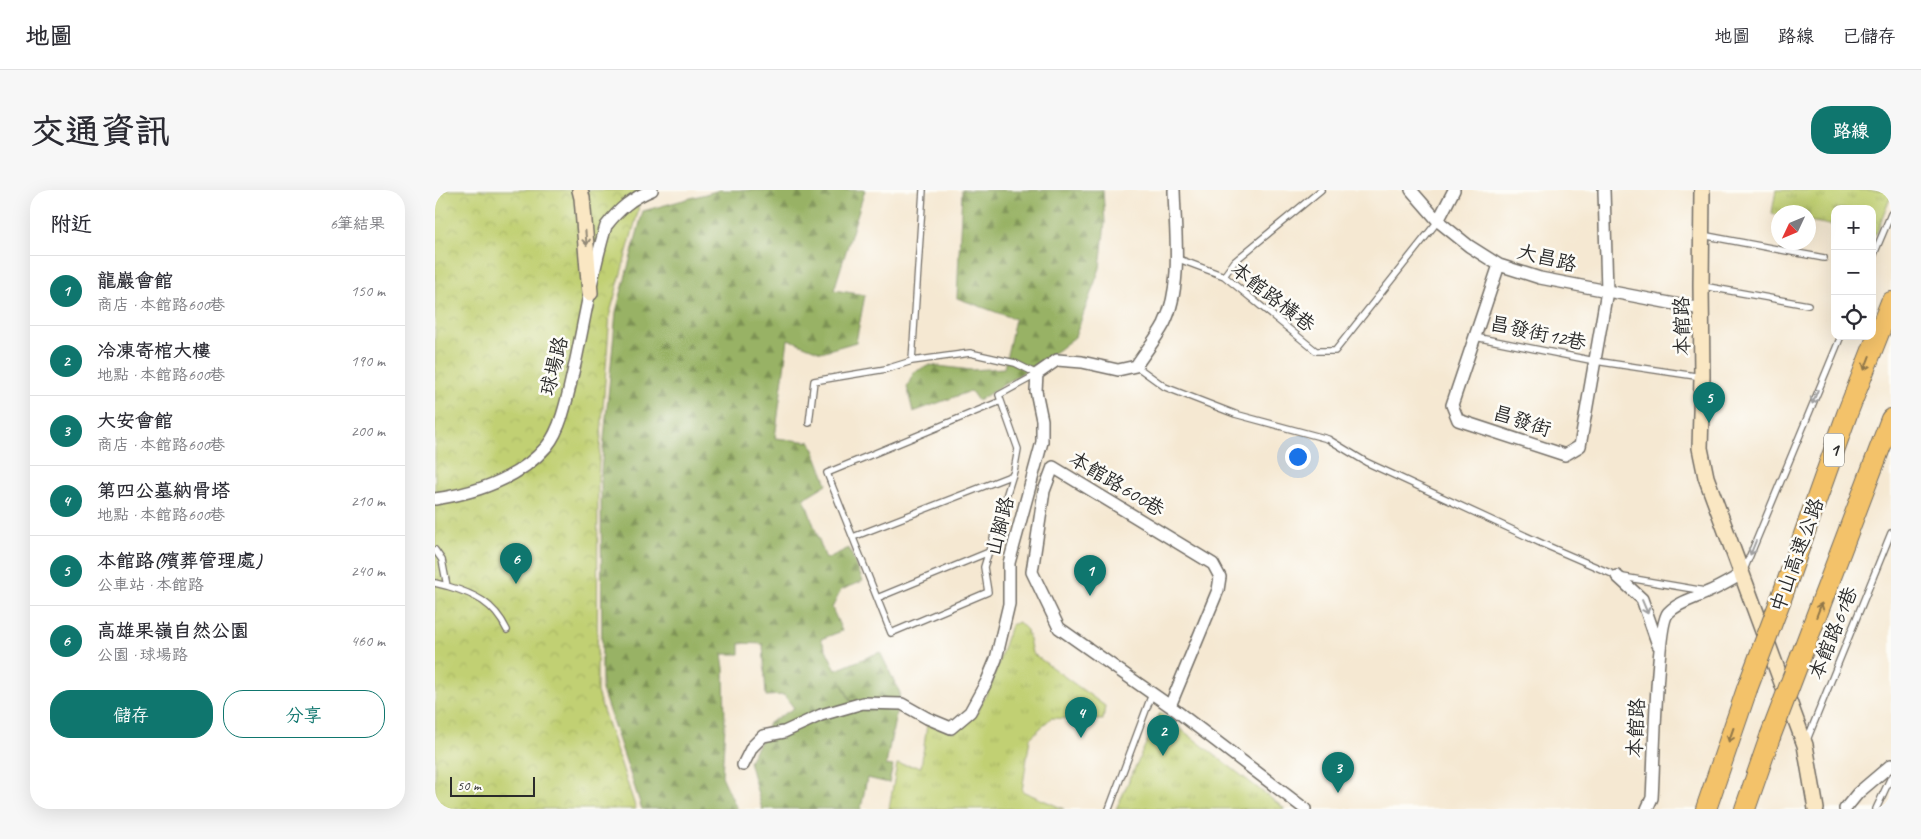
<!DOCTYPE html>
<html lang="zh-TW">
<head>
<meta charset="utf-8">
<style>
	body { margin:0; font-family:Caveat,"LXGW WenKai TC",sans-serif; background:#f7f7f7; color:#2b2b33 }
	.controls { position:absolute; right:15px; top:15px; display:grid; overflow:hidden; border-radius:10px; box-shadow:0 5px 20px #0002 }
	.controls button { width:45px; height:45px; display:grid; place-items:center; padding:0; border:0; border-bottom:1px solid #e1e1e2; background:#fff; color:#2b2b33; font:25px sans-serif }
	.compass { position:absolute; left:1336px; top:15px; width:45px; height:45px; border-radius:50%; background:#fff; box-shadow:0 5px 20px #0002; rotate:226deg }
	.scale { position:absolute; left:15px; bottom:12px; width:85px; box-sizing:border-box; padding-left:5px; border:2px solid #2b2b2b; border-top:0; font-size:14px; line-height:18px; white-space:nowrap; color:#2b2b2b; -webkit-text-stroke:4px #fdfcf7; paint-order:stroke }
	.you { position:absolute; left:862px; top:266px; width:18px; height:18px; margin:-12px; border:4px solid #fff; border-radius:50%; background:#1a73e8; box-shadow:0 0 0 8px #1a73e833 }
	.badge { display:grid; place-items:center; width:32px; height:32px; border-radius:50%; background:#0f766e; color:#fff; font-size:16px; font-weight:700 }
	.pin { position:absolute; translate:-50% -41px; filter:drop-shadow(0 1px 2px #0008) }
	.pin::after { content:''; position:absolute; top:26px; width:18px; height:15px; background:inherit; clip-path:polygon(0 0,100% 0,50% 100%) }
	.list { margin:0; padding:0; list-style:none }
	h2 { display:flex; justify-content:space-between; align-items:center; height:65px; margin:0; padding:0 20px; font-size:21px }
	h2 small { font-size:16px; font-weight:400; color:#7c7c81 }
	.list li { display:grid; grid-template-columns:32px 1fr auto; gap:15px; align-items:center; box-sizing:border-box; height:70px; padding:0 20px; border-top:1px solid #e1e1e2 }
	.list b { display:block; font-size:19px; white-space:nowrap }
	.list p { margin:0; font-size:16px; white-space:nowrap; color:#7c7c81 }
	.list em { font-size:16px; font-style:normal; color:#7c7c81 }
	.actions { display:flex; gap:10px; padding:15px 20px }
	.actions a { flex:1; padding:11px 0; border:1px solid #0f766e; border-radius:20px; text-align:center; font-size:18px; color:#0f766e }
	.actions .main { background:#0f766e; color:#fff }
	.icon { flex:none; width:28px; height:28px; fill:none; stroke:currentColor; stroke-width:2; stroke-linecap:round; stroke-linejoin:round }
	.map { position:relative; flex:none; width:1456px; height:619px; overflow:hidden; border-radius:20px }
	header { display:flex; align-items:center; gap:30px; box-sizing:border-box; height:70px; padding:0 25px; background:#fff; border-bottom:1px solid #e1e1e2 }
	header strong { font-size:24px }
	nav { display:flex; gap:28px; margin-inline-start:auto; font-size:18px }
	.intro { display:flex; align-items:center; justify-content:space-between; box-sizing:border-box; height:120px; padding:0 30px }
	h1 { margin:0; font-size:35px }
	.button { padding:12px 22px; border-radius:20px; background:#0f766e; color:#fff; font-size:18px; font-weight:700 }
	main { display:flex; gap:30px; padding:0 30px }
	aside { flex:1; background:#fff; border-radius:20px; box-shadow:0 5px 20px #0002 }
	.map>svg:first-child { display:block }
</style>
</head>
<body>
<header>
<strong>地圖</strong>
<nav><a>地圖</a><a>路線</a><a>已儲存</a></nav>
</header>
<div class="intro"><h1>交通資訊</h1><a class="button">路線</a></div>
<main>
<aside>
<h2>附近<small>6筆結果</small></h2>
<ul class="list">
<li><span class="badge">1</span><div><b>龍巖會館</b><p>商店 · 本館路600巷</p></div><em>150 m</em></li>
<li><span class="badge">2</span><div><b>冷凍寄棺大樓</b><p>地點 · 本館路600巷</p></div><em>190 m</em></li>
<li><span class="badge">3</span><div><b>大安會館</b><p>商店 · 本館路600巷</p></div><em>200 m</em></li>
<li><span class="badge">4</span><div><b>第四公墓納骨塔</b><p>地點 · 本館路600巷</p></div><em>210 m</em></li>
<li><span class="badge">5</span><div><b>本館路(殯葬管理處)</b><p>公車站 · 本館路</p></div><em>240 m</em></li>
<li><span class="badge">6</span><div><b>高雄果嶺自然公園</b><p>公園 · 球場路</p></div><em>460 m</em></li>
</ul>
<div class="actions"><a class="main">儲存</a><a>分享</a></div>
</aside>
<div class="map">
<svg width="1456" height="619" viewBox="0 0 1456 619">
	<defs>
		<pattern id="grass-tufts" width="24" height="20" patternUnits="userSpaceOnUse" patternTransform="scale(1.25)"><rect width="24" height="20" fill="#c1d073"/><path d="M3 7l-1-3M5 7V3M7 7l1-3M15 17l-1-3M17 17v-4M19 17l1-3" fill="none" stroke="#a6b364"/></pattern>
		<pattern id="forest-firs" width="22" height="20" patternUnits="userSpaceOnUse" patternTransform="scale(1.25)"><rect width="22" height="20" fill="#98b265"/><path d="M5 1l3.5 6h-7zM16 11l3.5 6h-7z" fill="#7c9153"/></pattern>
		<pattern id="park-crowns" width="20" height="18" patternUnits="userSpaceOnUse" patternTransform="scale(1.25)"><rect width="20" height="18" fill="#c1d073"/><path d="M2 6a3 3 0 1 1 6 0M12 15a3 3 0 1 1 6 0" fill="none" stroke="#a6b364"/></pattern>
	</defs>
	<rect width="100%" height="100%" fill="#fdfcf7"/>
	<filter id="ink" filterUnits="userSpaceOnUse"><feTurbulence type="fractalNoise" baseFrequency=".02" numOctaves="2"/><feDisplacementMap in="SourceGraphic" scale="10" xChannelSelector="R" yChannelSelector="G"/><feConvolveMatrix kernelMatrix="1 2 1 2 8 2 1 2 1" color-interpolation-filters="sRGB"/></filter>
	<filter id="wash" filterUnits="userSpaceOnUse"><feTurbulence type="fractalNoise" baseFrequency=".0096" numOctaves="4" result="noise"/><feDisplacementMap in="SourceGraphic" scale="20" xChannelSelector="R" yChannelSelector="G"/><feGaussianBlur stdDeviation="1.12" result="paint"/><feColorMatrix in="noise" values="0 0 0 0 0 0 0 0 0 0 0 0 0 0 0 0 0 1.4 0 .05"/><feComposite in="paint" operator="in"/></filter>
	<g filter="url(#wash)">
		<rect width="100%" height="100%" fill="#f5e8d2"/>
		<path fill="url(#grass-tufts)" stroke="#767e4f" d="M1341,0h115v6l-15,38 -4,-1v-24h-37v17l-26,-5v-9h-30l-1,3 -6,-2z
			M584,432l8,8 5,23 73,53 -2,14 -52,-2 -21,20 -8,53 42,18h-175l8,-45 24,3 6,-42 27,7 22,-17 15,-30 20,-60z
			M725,523l125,96h-169z"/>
		<path fill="url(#forest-firs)" stroke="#626e48" d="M285,0h145l-31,100 31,5 -9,47 -35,10 -33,-13 -13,99 36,4 16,42 -23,14 22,61 23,-11 14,33 -22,9 -9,18 10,23 -21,8 15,31 44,-18 20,41 -14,72 7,1 -4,17 -22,-5 -6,31h-99l-13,-48 11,-20 94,-34 -11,-21 9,19 -88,30 5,-12 25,-15 -10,-13 -18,1 -3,-52 -23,-1v11h-18l2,14 1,57 -3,51 15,33h-95l-40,-119 -1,-219 15,-159 27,-101z
			M527,0h141l2,33 -5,45 -25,69 -17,13 -80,51 -7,-10 -58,21 -6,-25 7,-15 16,-7 41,5 33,-2 11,-49 -58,-21z"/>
		<path fill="url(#park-crowns)" stroke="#767e4f" d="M0,0h205l-2,22 -28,101 -12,163 -1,216 39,117h-201z"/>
	</g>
	<g filter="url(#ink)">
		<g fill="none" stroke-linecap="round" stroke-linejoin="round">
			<defs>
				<path id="lane" d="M488,0l-11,171 58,-8 45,10 22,11
					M1267,45l122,23
					M741,68l48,18 92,75h19l103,-130
					M1437,69l19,-45
					M789,86l11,-15 86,-71
					M1268,96l105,19
					M1040,147l120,24 107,16
					M701,176l29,21 70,27 93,25 38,23 177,82 74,32 88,15
					M566,211l-174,72 64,160 97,-41 -4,-25 30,-96 4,-22 -17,-48 -2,-6 37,-20
					M374,233l5,-42 72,-12 26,-8
					M418,347l160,-62
					M0,360l7,10 5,26c28,8 47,17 60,44
					M1309,380l97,-234
					M0,393l12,3
					M442,408l112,-46
					M1372,550l84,-207
					M674,619l43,-115
					M1441,619l15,-32"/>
				<path id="street" d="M976,0l27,31 31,25 30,19 41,13 161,31
					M1003,31l16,-31
					M1064,75l-47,140 6,15 107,35 15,-9 27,-155 -3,-101
					M0,309c41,-6 84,-20 112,-53 16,-19 22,-58 28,-82 10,-46 17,-93 31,-138 13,-17 26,-28 46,-36
					M1182,386l25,23 16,46
					M735,516l48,-116 2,-13 -7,-13 -160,-97 -9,24 -12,81 27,56 111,78 135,103
					M308,575l9,-18 11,-11 21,-4 37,-17 42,-12 39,1 25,14 24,10 19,-16 17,-31 9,-22 13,-55v-41l33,-121v-22l-6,-29 1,-17 20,-14 25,2 36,8 18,-4c9,-14 20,-27 28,-42 19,-38 11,-93 10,-134
					M1212,619l5,-11c2,-28 4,-172 16,-185 10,-11 28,-15 40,-21 12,-5 23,-12 34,-18
					M1410,619l13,-16 33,-28"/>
				<path id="secondary" d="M145,0l2,8 8,95
					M1267,0l-1,95 1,92 -2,71 6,29 99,268 11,64"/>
				<path id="highway" d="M1346,409l66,-185 44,-112
					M1366,466l90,-237
					M1271,619l41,-120
					M1310,619l25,-72"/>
			</defs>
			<use href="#lane" stroke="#726d65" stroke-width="8"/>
			<use href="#street" stroke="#726d65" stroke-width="14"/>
			<use href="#secondary" stroke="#726d65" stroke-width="18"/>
			<use href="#highway" stroke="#726d65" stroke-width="22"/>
			<use href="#lane" stroke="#fff" stroke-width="5.5"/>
			<use href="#street" stroke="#fff" stroke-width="11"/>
			<use href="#secondary" stroke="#fae7c3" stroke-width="15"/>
			<use href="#highway" stroke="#f3c26a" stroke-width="20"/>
			<defs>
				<path id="highway-bridge" d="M1312,499l34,-90
					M1335,547l31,-81"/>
			</defs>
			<use href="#highway-bridge" stroke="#726d65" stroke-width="22" stroke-linecap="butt"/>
			<use href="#highway-bridge" stroke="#f3c26a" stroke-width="20"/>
		</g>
		<defs><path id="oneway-shaft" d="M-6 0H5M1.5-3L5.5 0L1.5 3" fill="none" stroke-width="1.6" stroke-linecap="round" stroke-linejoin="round" transform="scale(1.25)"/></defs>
		<use stroke="#928977" href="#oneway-shaft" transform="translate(151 48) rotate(85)"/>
		<g stroke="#8f764a">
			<use href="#oneway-shaft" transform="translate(1432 173) rotate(111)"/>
			<use href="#oneway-shaft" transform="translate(1384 420) rotate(-69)"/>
			<use href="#oneway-shaft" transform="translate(1296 545) rotate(109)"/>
		</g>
		<g stroke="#a0a0a0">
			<use href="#oneway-shaft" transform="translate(1380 207) rotate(112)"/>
			<use href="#oneway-shaft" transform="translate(1318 358) rotate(112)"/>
			<use href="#oneway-shaft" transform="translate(1210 417) rotate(67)"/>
		</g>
	</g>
	<g text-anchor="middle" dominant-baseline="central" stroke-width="5" stroke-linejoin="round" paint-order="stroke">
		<rect fill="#fdfcf7" stroke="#6a6a68" stroke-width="1" x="1389" y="243.5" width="20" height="33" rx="4"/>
		<g font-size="19" font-weight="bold" fill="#2b2b2b">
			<text x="1399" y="260">1</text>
		</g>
		<g font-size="20" fill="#2b2b2b" stroke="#fdfcf7">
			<text transform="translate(1112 68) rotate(14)">大昌路</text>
			<text transform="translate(838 107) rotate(38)">本館路橫巷</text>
			<text transform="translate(1247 136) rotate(-91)">本館路</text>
			<text transform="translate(1103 143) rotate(12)">昌發街12巷</text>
			<text transform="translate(119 176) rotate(-76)">球場路</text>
			<text transform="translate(1087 231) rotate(18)">昌發街</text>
			<text transform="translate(682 294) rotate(31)">本館路600巷</text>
			<text transform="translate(565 336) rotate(-76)">山腳路</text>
			<text transform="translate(1362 365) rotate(-70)">中山高速公路</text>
			<text transform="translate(1398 443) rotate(-68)">本館路61巷</text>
			<text transform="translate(1201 538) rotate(-87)">本館路</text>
		</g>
	</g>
</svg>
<div class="controls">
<button>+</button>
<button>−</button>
<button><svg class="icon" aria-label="locate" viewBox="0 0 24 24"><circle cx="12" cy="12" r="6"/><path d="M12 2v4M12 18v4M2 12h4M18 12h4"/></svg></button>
</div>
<svg class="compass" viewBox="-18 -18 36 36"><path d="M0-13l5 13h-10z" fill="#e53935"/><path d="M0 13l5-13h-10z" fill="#7c7c81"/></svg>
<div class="scale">50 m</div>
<div class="you"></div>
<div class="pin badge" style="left:655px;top:406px">1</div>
<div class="pin badge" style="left:728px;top:566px">2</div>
<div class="pin badge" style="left:903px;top:603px">3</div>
<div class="pin badge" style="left:646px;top:548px">4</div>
<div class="pin badge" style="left:1274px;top:233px">5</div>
<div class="pin badge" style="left:81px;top:394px">6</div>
</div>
</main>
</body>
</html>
